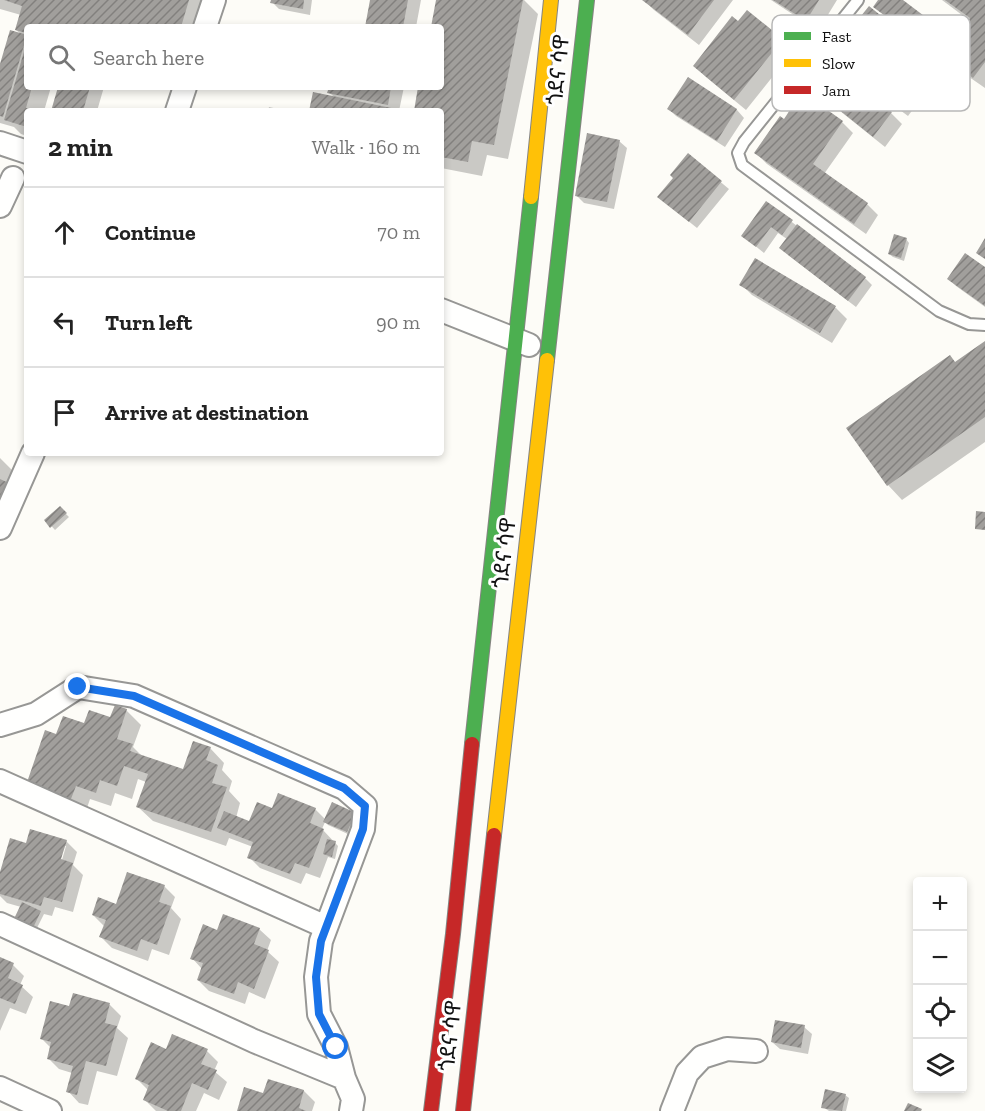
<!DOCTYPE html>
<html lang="en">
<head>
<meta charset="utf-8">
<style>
	body { margin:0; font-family:"Zilla Slab","Noto Sans Ethiopic",serif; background:#f2f2f2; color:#222 }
	.controls { position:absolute; right:18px; bottom:18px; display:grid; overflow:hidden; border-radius:6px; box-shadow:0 3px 9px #0003 }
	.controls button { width:54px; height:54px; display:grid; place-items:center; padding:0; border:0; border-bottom:2px solid #e0e0e0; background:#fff; color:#222; font:30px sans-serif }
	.stop { position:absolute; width:18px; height:18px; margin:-14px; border:4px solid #1a73e8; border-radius:50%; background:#fff }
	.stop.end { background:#1a73e8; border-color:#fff; box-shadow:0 2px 6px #0008 }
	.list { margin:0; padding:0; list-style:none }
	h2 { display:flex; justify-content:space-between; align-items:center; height:78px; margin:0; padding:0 24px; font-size:26px }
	h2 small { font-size:20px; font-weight:400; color:#767676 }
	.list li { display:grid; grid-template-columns:39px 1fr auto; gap:18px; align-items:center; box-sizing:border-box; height:90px; padding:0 24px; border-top:2px solid #e0e0e0 }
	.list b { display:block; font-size:22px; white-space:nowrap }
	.list em { font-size:20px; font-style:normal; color:#767676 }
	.icon { flex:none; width:33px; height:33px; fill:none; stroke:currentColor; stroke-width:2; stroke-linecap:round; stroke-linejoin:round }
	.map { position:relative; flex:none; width:985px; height:1111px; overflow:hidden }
	.search { position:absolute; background:#fff; box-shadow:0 3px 9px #0003; left:24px; top:24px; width:420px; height:66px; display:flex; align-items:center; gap:15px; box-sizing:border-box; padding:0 21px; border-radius:6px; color:#767676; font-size:22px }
	.panel { position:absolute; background:#fff; box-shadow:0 3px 9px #0003; left:24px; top:108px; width:420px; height:348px; border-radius:6px }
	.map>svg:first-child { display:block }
</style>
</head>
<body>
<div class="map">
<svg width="985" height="1111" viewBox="0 0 985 1111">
	<defs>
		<pattern id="building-hatch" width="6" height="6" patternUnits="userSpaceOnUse" patternTransform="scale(1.5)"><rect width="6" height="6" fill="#a19f9c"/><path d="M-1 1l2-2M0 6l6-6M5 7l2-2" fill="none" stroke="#82807e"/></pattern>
	</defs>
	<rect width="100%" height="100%" fill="#fdfcf7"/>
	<path fill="#0003" fill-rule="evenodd" d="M0,0h204l-4,27h-173v60h24l-7,24h-17v25l-6,-2 -7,-7 -14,-4v-54l23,-33 -7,-6 5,-15 -21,-6z
		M272,0h40l-2,15 -31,-6 -7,-7z
		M372,0h49l-5,27h-49z
		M438,0h86l14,14 -30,145 -21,-4 -5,21 -41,-8v-57h-26l5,-24h21v-60h-9z
		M644,0h89l-34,45 -45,-35z
		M771,0h66l-19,31z
		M880,0h21l46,35 7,7 16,-21 -28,-21h43v88l-26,-18 -15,-15 -2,3 -59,-44z
		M748,12l34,28 11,11 -47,59 -40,-33 -11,-11z
		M817,54l74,59 11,11 -17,23 -75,-60 -11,-11z
		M831,57l76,44 7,7 -6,8 -70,-52z
		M688,79l49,31 7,8 -19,29 -49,-31 -7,-7z
		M60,87h44l-7,24h-45z
		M330,87h74l-5,24h-88l24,-13 -6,-6z
		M269,107l9,2 1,2h-11z
		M784,121l58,1 11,11 -29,41 43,30 11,11 -12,19 -99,-70 -11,-11z
		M619,141l8,7 -13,61 -30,-6 -8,-8z
		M688,155l41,34 -32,39 -30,-24 8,-26z
		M767,203l98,75 7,7 -16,22 -68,-52 -1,-16 -9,-6 -14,20 -21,-17z
		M906,239l3,4 -5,18 -11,-4 -4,-3z
		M756,260l80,48 11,11 -15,24 -80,-48 -11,-11z
		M985,269v38l-29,-21 -7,-7z
		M985,343v99l-83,58 -14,-15 62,-128 6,6z
		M0,458l12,12 -6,14 -6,21z
		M60,508l9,9 -14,13 -9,-10z
		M126,710l15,15 -8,22 11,11 39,13 27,-23 14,15 -2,7 10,11 -3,10 11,12 -4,15 14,5 23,-13 42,-1 11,11 29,-6 -5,21 -22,-10 -3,-3 -3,7 16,17 -3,13 -7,-2 -8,21 -14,-5 -5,11 -41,-16 -11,-11 4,-10 -24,-9 -3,8 -73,-25 -15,-14 8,-25 -8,-3 -6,20 -17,-6 -4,13 -21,-7 -6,18 -43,-14 16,-67 28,-11 26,-6z
		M66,841l11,11 -4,13 10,10 -10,37 -18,-5 -3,9 -8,-2 -9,18 -14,-25 -14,-4 -7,-7v-19l27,-32zM63,846h3l-6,21 -3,-1z
		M164,886l11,11 -4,11 10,11 -12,36 -17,-6 -4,12 -36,-13 -11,-11 4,-10 -12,-12z
		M259,929l12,11 -4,11 12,11 -14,37 -16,-7 -4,12 -36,-13 -11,-11 4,-11 -10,-11 26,-26z
		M0,959l13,6 11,11 -4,9 13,12 -7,17 -16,-6 -10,23z
		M74,995l36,10 11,11 -4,12 11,10 -11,38 -20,-5 -9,34 -9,-2 -11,-12 4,-18 -13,-4 -11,-11 3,-10 -9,-9 28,-31z
		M804,1027l8,7 -4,20 -28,-5 -8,-7z
		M166,1051h41l11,11 -4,9 13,11 -8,18 -15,-7 -8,18h-40l-11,-11 4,-9 -12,-12z
		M304,1091l11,11 -3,9h-73z
		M845,1095l4,3 -3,13h-17l-6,-4z"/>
	<path fill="url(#building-hatch)" d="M4,0h185l-8,27h-154v6l-12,-3 7,-24z
		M271,0h33l-1,9 -33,-6z
		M370,0h38l-5,27h-38z
		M436,0h87l-29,145 -22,-4 -4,21 -27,-5v-46h-27l4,-24h23v-60h-10z
		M642,0h72l-26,35z
		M773,0h46l-13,21z
		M878,0h25l45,34 -14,18 -61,-45z
		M945,0h40v62l-12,16 -30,-23 27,-37z
		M869,6l72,58 -23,27 -30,-25 1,-2 -40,-33z
		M747,10l36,29 -49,61 -41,-34 39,-50 6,5z
		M10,30l17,5 -24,82 -3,-1v-52z
		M26,45l1,42h5l-6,21 9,2 -8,1v16l-23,-7z
		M816,52l76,60 -19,25 -76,-61z
		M688,77l49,32 -20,32 -50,-32z
		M58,87h32l-7,24h-32z
		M329,87h62l-3,18 -61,-12z
		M313,92l88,18v1h-92z
		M802,92l41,29 -30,43 55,39 -14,21 -100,-71 26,-37 4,3z
		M587,133l33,7 -13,62 -32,-6z
		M688,153l34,28 -33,41 -32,-25 16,-19 -3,-3z
		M766,201l27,19 -11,15 -11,-8 -15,20 -15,-11z
		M797,224l69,53 -18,24 -69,-53z
		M894,234l13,4 -6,20 -13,-4z
		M985,238v21l-9,-6z
		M965,253l20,14v39l-38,-27z
		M755,258l81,48 -16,27 -81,-48z
		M985,341v76l-98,69 -41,-58 104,-73 5,7z
		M0,479l11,5 -8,17 -3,-1z
		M60,506l7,7 -17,15 -6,-8z
		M976,511l9,1v18l-10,-1z
		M115,705l12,4 -10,30 16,5 -3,7 53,18 10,-28 18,6 -5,13 12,5 -6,18 15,4 -16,45 -75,-25 12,-33 -24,-8 -7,20 -17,-6 -4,13 -20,-7 -7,18 -44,-16 20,-58 11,4 7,-18 21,7 5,-13 21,7z
		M278,793l38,15 -6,15 14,6 -15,39 -14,-5 -5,11 -43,-16 6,-16 -36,-14 7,-17 25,10 8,-19 15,6z
		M332,802l24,11 -9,19 -24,-10z
		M30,829l37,11 -6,19 12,4 -11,39 -18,-5 -3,9 -41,-12v-22l10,-34 16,5z
		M327,839l9,2 -4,16 -9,-3z
		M127,872l38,13 -6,17 12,4 -14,39 -16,-6 -4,12 -38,-14 7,-17 -14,-5 6,-18 18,7z
		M22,902l19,9 -9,19 -19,-9z
		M223,914l37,14 -6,16 15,6 -15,39 -16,-7 -4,12 -37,-14 6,-17 -13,-4 13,-35 14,6z
		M0,957l14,6 -6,15 15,7 -8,19 -15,-6z
		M73,993l37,10 -5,20 12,3 -11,40 -20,-5 -9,34 -11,-3 7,-26 -26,-7 4,-17 -11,-3 10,-38 19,5z
		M775,1020l30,5 -4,23 -30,-6z
		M172,1034l36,15 -7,15 16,6 -9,20 -16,-7 -11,28h-13l-25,-11 6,-15 -14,-6 16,-37 15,7z
		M268,1079l36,11 -5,18 7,3h-69l7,-24 19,6z
		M825,1089l21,5 -4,17 -21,-3z
		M908,1103l14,6 -1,2h-17z"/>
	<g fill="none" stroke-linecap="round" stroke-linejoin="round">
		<defs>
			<path id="lane" d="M858,0l-114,142 -6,11 4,12 197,146 30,13 16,1"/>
			<path id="street" d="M205,27l9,-27
				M177,111l8,-24
				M0,143l27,9
				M0,206l13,-28
				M441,310l88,35
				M0,528l33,-75
				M0,725l36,-11 42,-27 56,9 210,92 21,18 -2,23 -42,112 -5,36 3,37 17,33 8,31 9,21 -2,12
				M0,781l326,146
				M0,924l254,117 90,37
				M0,1088l50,23
				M672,1111l15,-38 15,-16 25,-8 29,2"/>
			<path id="fast" d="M547,360l40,-360
				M472,744l59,-547"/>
			<path id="slow" d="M531,197l20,-197
				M494,835l53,-475"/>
			<path id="jam" d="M431,1111l22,-177 19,-190
				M463,1111l31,-276"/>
		</defs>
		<use href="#lane" stroke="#979795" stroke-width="14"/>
		<use href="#street" stroke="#979795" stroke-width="26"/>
		<use href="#fast" stroke="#858482" stroke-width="16"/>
		<use href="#slow" stroke="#858482" stroke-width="16"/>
		<use href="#jam" stroke="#858482" stroke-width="16"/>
		<use href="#lane" stroke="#fffffe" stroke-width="10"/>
		<use href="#street" stroke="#fffffe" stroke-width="22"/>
		<use href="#fast" stroke="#4caf50" stroke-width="14"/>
		<use href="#slow" stroke="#ffc107" stroke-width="14"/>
		<use href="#jam" stroke="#c62828" stroke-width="14"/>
	</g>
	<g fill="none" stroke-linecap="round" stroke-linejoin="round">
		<path stroke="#1a73e8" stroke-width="8" d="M78,687l56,9 210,92 21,18 -2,23 -42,112 -5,36 3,37 17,33"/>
	</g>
	<g text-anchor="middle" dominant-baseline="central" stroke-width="6" stroke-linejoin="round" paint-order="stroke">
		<g font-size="22" fill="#111" stroke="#fff">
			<text transform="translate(558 70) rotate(-84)">ጎደና ሳዋ</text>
			<text transform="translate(504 553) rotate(-83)">ጎደና ሳዋ</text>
			<text transform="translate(450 1036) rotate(-84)">ጎደና ሳዋ</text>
		</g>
	</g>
	<rect x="772" y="15" width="198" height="96" rx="9" fill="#fff" stroke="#b8b8b8" stroke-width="1.5"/>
	<rect x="784" y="32" width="27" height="8" fill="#4caf50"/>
	<rect x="784" y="59" width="27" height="8" fill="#ffc107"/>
	<rect x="784" y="86" width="27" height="8" fill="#c62828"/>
	<g font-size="16" fill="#111">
		<text x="822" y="42">Fast</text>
		<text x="822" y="69">Slow</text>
		<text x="822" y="96">Jam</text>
	</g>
</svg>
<div class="controls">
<button>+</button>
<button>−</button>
<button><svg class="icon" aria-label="locate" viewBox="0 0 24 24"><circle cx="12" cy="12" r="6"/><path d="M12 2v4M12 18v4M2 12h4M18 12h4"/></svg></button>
<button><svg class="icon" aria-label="layers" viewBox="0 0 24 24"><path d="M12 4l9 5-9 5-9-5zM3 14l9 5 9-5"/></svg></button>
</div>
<div class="stop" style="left:336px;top:1047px"></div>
<div class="stop end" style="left:78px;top:687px"></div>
<div class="search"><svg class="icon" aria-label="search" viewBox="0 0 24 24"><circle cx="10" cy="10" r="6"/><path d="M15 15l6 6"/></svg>Search here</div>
<section class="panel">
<h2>2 min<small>Walk · 160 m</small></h2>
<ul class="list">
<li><svg class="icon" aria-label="ahead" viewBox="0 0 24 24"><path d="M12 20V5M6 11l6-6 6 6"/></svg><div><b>Continue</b></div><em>70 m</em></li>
<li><svg class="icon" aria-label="left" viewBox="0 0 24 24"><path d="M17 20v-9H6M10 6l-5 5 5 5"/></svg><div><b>Turn left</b></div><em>90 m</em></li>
<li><svg class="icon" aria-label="arrive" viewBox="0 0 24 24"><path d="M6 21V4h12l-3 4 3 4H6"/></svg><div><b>Arrive at destination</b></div></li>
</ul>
</section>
</div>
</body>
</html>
